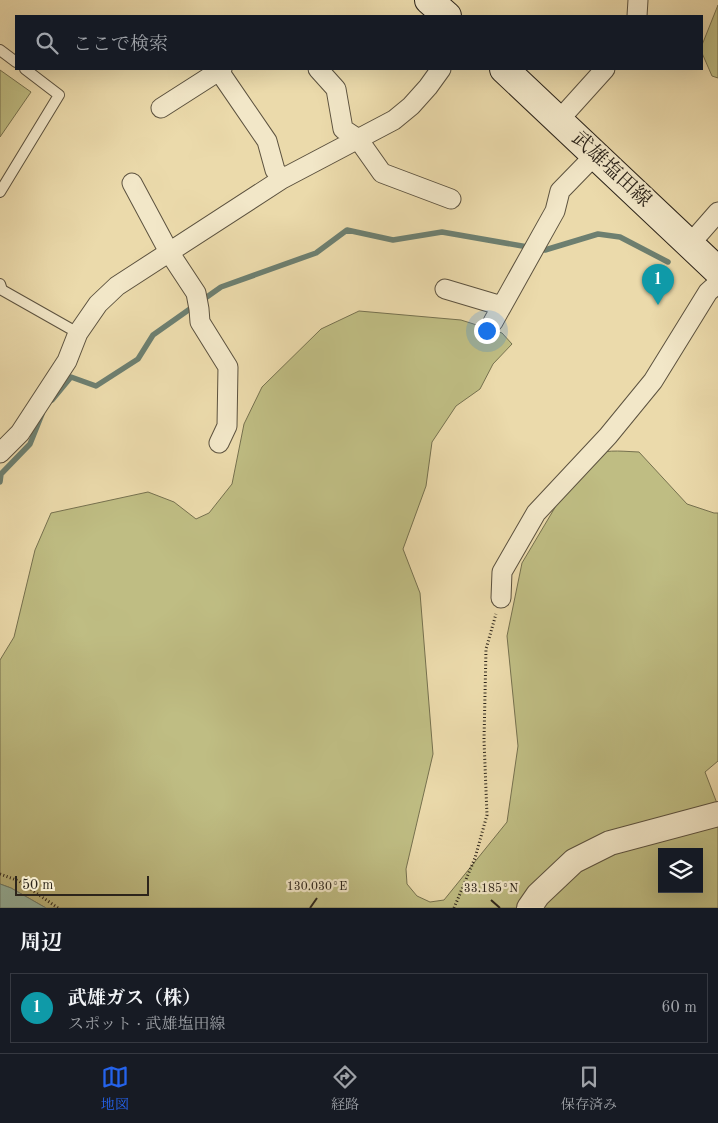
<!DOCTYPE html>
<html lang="ja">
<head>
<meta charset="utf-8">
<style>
	body { margin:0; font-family:"Old Standard TT","Noto Serif JP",serif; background:#242831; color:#f1f3f6 }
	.controls { position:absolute; right:15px; bottom:15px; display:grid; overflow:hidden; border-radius:0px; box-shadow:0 5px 20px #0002 }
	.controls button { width:45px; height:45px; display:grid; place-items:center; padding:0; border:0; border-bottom:1px solid #363941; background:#171b24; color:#f1f3f6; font:25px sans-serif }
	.scale { position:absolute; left:15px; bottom:12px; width:134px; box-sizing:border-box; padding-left:5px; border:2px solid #2d251b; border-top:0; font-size:14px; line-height:18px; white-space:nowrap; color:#2d251b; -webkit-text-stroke:4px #f2e7c8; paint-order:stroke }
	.you { position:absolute; left:486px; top:330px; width:18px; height:18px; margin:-12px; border:4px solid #fff; border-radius:50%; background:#1a73e8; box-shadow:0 0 0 8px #1a73e833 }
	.badge { display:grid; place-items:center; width:32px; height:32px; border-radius:50%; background:#2563eb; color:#fff; font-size:16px; font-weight:700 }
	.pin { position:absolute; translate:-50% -41px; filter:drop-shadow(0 1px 2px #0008) }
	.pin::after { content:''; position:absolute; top:26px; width:18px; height:15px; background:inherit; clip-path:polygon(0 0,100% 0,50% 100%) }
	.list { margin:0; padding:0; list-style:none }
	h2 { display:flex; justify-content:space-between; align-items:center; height:65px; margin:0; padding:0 20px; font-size:21px }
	h2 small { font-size:16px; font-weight:400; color:#9ea1a6 }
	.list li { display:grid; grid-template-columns:32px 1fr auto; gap:15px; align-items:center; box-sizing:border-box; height:70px; margin:0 10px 10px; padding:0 10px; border:1px solid #363941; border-radius:0px }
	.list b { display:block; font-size:19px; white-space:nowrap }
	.list p { margin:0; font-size:16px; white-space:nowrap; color:#9ea1a6 }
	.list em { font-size:16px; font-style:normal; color:#9ea1a6 }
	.icon { flex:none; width:28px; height:28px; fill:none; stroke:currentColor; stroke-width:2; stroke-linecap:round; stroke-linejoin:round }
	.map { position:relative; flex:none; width:718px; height:908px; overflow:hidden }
	.search { position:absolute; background:#171b24; box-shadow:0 5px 20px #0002; left:15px; right:15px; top:15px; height:55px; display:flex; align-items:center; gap:12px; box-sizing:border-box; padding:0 18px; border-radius:0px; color:#9ea1a6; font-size:19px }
	.sheet { height:145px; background:#171b24 }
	nav { display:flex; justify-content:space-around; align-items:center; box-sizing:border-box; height:70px; border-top:1px solid #363941; background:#171b24; font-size:14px; color:#9ea1a6 }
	nav a { display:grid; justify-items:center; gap:2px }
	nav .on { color:#2563eb }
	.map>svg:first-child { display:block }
</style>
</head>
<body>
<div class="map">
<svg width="718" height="908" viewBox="0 0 718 908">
	<rect width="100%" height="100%" fill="#ebdaab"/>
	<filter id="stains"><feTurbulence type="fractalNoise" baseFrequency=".004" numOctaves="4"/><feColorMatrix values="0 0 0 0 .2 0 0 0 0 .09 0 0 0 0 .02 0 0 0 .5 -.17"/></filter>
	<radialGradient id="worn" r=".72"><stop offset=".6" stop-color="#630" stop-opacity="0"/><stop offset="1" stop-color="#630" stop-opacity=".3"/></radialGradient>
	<path fill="#bfbd83" stroke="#76714f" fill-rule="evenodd" d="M718,5v73l-6,-2 -10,-23v-8z
		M0,70l31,22 -31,45z
		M359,311l102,9 41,13 10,11 -19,20 -13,25 -24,17 -24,36 -6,44 -23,63 17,44 13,161 -27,115 1,15 10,12 13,6 14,-2 63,-78 11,-76 -11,-110 15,-73 63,-106c22,-8 31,-6 54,-5l48,52 27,9h4v248l-13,11 13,34v102h-672l-35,-20 -11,-4v-224l14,-23 21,-87 16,-37 97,-21 26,10 22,17 13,-6 23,-29 12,-60 18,-37 59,-58zM662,852h37v37h-37z"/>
	<path fill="#98bba8" stroke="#6d7f70" d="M0,884l11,4 35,20h-46z"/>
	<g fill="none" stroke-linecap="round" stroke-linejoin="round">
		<path stroke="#6d7f70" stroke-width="5.5" d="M52,400l19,-23 25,9 42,-27 15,-24 68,-48 95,-34 31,-23 46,10 49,-8 103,18 53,-16 22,3 48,25
			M0,482l1,-8 29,-30 12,-30"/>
		<defs>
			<path id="service" d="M0,50l16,12
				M0,192l59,-97 -34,-26
				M0,284l2,6 76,43"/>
			<path id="minor" d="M637,16l1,-16
				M318,69l18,20 7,40 15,10 24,34 69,26
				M219,71l48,70 8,29 7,9
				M161,108l61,-39
				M559,120l46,-51
				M132,183l37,69 27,41 3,16 1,13 28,45 -1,59 -8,17
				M690,244l28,-32
				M445,289l57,17
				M493,322l62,-111 5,-20 35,-36
				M0,453l20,-20 47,-72 11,-28 20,-29 19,-18 165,-107 112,-59 17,-14 17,-19 13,-18
				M501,598l1,-26 34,-59 72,-77 45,-55 55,-89 10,-9"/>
			<path id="tertiary" d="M529,908l9,-13 36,-34 36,-18 108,-29"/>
			<path id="secondary" d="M429,0l18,16
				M504,69l214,202"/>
		</defs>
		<use href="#service" stroke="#5c523f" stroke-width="12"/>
		<use href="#minor" stroke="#5c523f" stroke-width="21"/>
		<use href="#tertiary" stroke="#5c523f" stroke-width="26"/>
		<use href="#secondary" stroke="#2d251b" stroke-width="30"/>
		<path stroke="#2d251b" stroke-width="3" stroke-dasharray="1 2.5" stroke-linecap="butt" d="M0,874l19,7 39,27
			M454,908l21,-50 12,-43 -3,-75 2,-91 10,-35"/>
		<use href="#service" stroke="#f2e7c8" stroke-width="10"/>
		<use href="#minor" stroke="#f2e7c8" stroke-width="19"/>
		<use href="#tertiary" stroke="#f2e7c8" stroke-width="24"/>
		<use href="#secondary" stroke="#f2e7c8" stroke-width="28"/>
	</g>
	<path fill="none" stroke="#2d251b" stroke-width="2" d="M491,900l9,8M310,908l7,-10"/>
	<g text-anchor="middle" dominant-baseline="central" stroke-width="4.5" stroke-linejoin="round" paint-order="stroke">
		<g font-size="20" fill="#2d251b" stroke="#f2e7c8">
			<text transform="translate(611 170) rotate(43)">武雄塩田線</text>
		</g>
	</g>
	<g font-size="12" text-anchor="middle" fill="#2d251b" stroke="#f2e7c8" stroke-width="4.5" stroke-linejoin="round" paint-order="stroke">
		<text x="317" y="890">130.030°E</text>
		<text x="491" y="892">33.185°N</text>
	</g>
	<rect width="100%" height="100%" filter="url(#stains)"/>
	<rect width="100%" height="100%" fill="url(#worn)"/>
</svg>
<div class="controls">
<button><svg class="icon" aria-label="layers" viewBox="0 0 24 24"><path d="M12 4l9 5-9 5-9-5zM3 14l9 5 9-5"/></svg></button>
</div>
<div class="scale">50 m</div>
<div class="you"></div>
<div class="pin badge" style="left:658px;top:305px;background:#0f9aa8">1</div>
<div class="search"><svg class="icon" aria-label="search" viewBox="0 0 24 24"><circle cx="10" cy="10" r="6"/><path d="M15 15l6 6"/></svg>ここで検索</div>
</div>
<section class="sheet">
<h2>周辺<small></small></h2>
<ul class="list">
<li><span class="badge" style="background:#0f9aa8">1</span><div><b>武雄ガス（株）</b><p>スポット · 武雄塩田線</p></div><em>60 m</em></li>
</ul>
</section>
<nav>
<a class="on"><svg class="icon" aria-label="map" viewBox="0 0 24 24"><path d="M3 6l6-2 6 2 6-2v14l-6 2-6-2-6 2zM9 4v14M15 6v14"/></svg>地図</a>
<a><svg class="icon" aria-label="directions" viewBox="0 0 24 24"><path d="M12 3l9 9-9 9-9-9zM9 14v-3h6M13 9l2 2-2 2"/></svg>経路</a>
<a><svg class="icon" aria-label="saved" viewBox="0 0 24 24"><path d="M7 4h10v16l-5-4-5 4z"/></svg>保存済み</a>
</nav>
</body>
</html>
